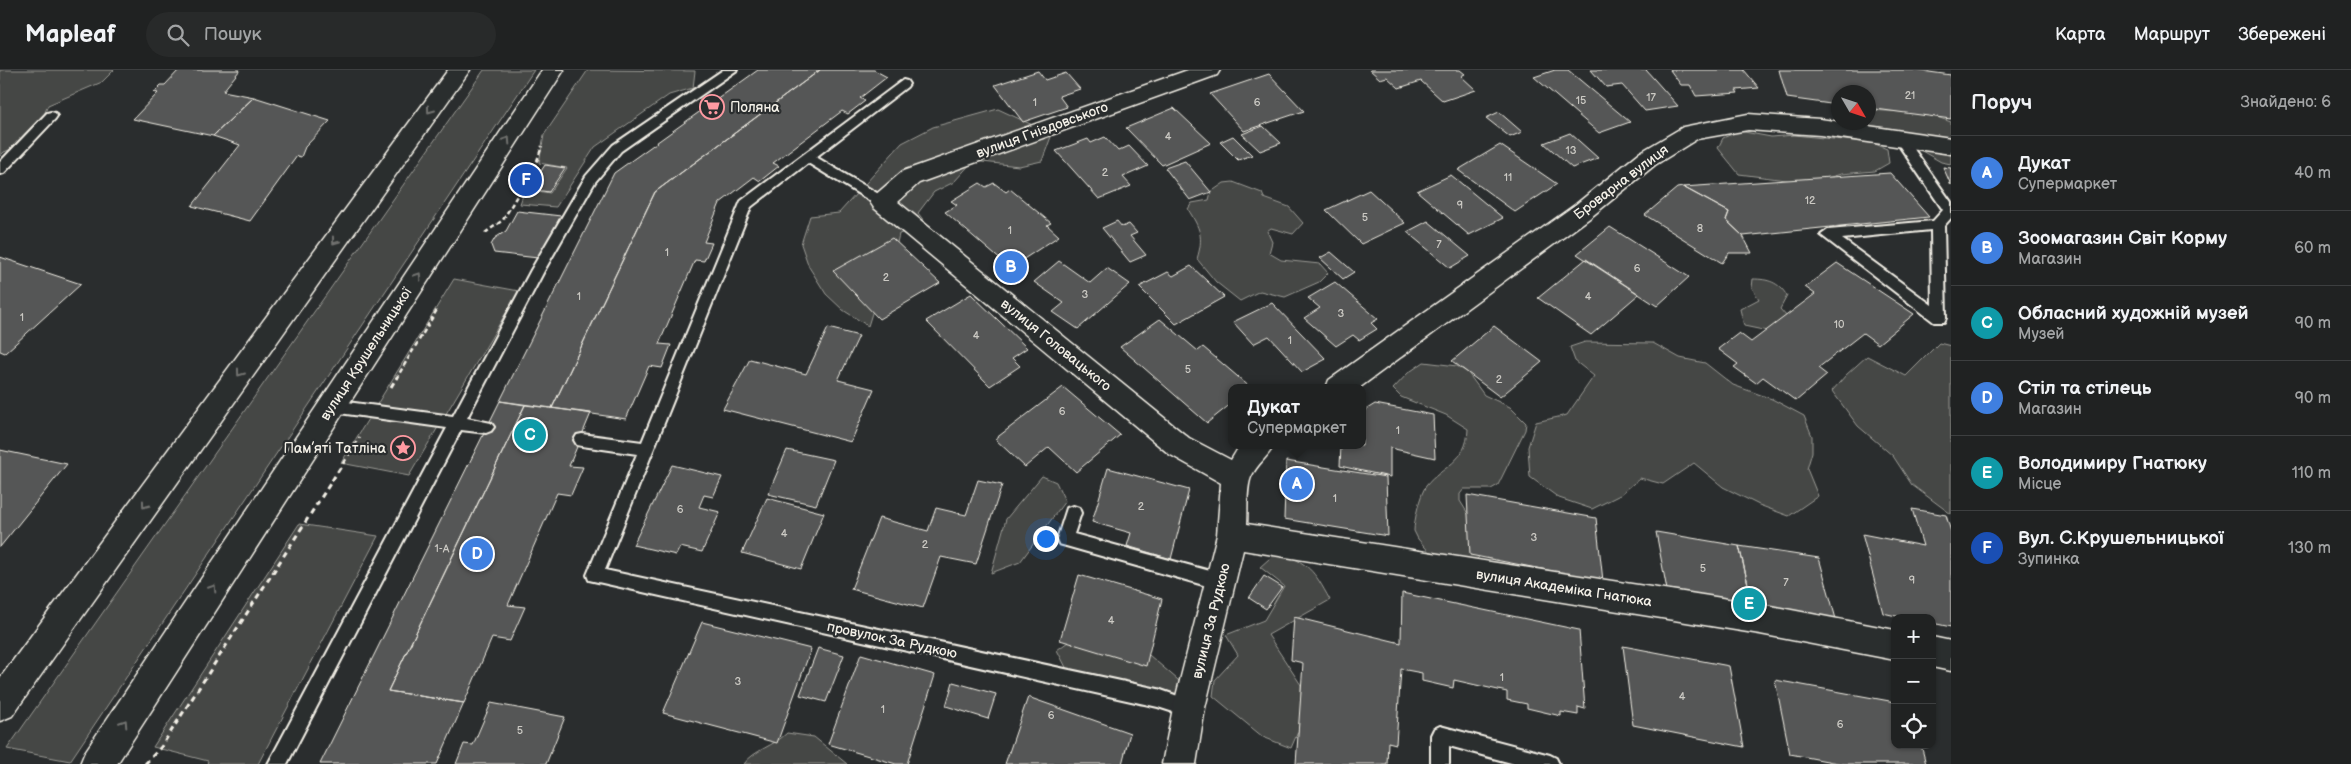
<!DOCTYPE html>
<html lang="uk">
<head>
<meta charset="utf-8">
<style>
	body { margin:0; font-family:"Balsamiq Sans",sans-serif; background:#282a2a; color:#f1f3f6 }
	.controls { position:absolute; right:15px; bottom:15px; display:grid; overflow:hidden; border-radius:10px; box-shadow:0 1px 4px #0004 }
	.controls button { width:45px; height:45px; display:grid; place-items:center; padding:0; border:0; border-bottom:1px solid #3d3f40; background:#202222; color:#f1f3f6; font:25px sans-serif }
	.compass { position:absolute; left:1831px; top:15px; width:45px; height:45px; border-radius:50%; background:#202222; box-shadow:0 1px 4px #0004; rotate:129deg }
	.you { position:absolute; left:1045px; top:468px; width:18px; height:18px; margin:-12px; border:4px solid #fff; border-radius:50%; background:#1a73e8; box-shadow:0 0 0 8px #1a73e833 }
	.badge { display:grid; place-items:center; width:32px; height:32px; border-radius:50%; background:#2563eb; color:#fff; font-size:16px; font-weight:700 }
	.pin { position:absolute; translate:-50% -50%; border:2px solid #fff; box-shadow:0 1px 5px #0006 }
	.popup { position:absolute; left:1228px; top:314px; width:138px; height:65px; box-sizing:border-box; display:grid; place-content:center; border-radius:10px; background:#202222; filter:drop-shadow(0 1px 4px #0005); font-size:16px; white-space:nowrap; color:#a2a4a5 }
	.popup b { font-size:19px; color:#f1f3f6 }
	.popup::after { content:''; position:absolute; left:50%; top:100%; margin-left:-10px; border:10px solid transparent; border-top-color:#202222 }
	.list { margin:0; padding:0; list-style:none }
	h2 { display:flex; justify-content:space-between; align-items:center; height:65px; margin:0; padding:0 20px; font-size:21px }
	h2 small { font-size:16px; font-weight:400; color:#a2a4a5 }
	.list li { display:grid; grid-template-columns:32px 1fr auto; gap:15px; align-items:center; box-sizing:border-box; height:75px; padding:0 20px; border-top:1px solid #3d3f40 }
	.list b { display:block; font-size:19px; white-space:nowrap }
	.list p { margin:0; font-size:16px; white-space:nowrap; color:#a2a4a5 }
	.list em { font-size:16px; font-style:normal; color:#a2a4a5 }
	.icon { flex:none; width:28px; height:28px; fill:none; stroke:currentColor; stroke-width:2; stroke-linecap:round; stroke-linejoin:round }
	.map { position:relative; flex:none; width:1951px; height:694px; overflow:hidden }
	header { display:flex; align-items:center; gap:30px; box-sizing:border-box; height:70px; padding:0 25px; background:#202222; border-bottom:1px solid #3d3f40 }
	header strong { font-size:24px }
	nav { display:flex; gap:28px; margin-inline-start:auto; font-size:18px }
	.search { width:350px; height:45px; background:#282a2a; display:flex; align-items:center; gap:12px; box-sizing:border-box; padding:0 18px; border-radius:28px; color:#a2a4a5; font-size:19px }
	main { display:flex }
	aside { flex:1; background:#202222 }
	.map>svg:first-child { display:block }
</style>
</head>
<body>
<header>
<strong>Mapleaf</strong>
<div class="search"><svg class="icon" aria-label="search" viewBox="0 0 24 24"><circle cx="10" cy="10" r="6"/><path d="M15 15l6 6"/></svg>Пошук</div>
<nav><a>Карта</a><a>Маршрут</a><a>Збережені</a></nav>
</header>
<main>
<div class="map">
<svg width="1951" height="694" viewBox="0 0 1951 694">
	<rect width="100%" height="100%" fill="#2a2d2e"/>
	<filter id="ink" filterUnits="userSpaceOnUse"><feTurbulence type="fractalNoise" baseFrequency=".02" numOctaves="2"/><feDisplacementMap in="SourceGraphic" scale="10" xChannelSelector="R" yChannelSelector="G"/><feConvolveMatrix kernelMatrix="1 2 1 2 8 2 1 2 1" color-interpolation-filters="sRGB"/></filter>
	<g filter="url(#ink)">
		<path fill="#444645" stroke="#9c9c96" d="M0,0h114l-12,12 -54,23 -14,35 -30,12 -4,4z
			M484,0h50l-464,691 -63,-12z
			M588,0l107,1 -2,17 -24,7 -74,52 -39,60 -36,-3 5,-15 25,4 17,-25 -28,-5 5,-28z
			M998,39l54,25 -10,27 -23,5 -46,-5 -19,21 -20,10 -16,21 9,12 -28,9c-6,32 -22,60 -31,92l-25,-16 -17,-16 -17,-27 -8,-23 9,-28 29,-3 63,-70 31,-16z
			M1869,40c28,2 55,1 82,12v42l-10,-2 -28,-16 -55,-19 -5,-4 15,-1z
			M1739,61l32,6 23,-2 79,8 14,6 2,14 -14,8 -34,3 -31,9 -71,-9 -21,-26 5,-10z
			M1233,112l29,11 2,5 25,9 14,16 -10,11 -22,-6 -4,3 5,11 -3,11 12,7 39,4 8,9 -9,9 -34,15 -25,-6 -20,10 -24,-19 -19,-23c7,-23 3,-30 -9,-50l4,-6 17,-3 2,-8 13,-9z
			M454,209l65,12 -110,185 -68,-13z
			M1753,209c15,0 26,3 34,17l-7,13 14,16 -7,10 -43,-9 -4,-17 19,-10 -7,-11z
			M1585,272l68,1 27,15 25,5 28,22 39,14 32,17 8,20v16l-5,17 11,27 -29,20 -30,-11 -36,-18 -29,-24 -31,21 -23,-6 -20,17 -28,14 -33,-11 -29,-21 -2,-30 8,-25 31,-7 27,-39 -19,-15 -5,-14z
			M1939,273l12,3v168l-39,-29 -19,-29 -35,-30 -26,-35 14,-16 21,-19 39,20z
			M1424,292l33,4 11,7 16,22 26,12 16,16 -1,7 -27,55 -7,4h-27l-4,5v7l24,38 -1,13 -10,12 -36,-3 -19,-22 -4,-8c0,-10 6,-37 12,-45 16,-20 41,-23 42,-57l-22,-14 -45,-18 -8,-8 15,-16z
			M1042,406l14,6 9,19 -45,61 -29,11 15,-54z
			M299,454l79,12 -120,228h-51l1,-3 -55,-14z
			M1278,481c32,14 35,18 52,49l-62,35 33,50v40l-10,23 -28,-11 -50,-41 2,-16 23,-25 -12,-20 38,-15 20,-34 -24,-19z
			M1079,564l63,15 43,37 -22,18 -23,1 -68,-26 -15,-29z
			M787,663l27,4 33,27h-103c10,-14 30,-18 43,-31z"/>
		<path fill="#555756" stroke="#f4f1e8" d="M179,0h61l-17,21 31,6 -41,39 -80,-17 25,-26 -4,-1 7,-7h4z
			M758,0h62l-165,122 -103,216 -52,-7 114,-228z
			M820,0h54l13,7 -27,21 5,3 -17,13 -6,-3 -69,52 6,3 -19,15 -6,-4 -34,26 -16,39 8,1 -8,18 -9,-1 -36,84 12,1 -9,23 -13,-2 -23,53 -74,-11 103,-216z
			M1370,0h90l5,4 -4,2 15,14 -33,11 -22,-20 -22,7 -12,-11 -7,2z
			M1555,0h13l62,52 -31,11 -65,-56z
			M1591,0h55l32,36 -33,5 -23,-26 -16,2z
			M1670,0h74l15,18 -23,2 2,3 -42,3 -6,-11h-9z
			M1779,0h135l37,5v44l-83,-11v-16h-30v13l-51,-7z
			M1038,1l7,9 21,-7 14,16 -21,7 8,11 -44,15 -28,-37z
			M1269,4l35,37 -60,20 -34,-37z
			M254,27l76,24 -25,26 -4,10 -4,-1 -47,65 -58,-15 48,-61 -27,-9z
			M1174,38l37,35 -49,22 -36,-37z
			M1499,42l23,20 -12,5 -24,-19z
			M1263,56l18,17 -21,8 -18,-17z
			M1570,63l28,25 -26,10 -28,-25z
			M1233,66l19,19 -14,5 -18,-18z
			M1105,67l13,14 11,-5 19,20 -25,11 8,9 -32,13 -43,-48 32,-12 3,4z
			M1500,75l57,39 -42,28 -57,-42z
			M1185,91l26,31 -21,8 -25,-32z
			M545,95l20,3 -16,24 -20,-3z
			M1943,97l8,1v17z
			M1890,103l39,44 -186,19 -17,-16 3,-8 -46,-25z
			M1451,105l52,43 -34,17 -52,-44z
			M980,113l6,4 8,-4 12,9 4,-3 41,34 -4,2 12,11 -49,32 -65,-56 12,-7 -6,-4z
			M1683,117l46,25 -3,8 17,16 9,17h-23l-7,10 -77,-48 32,-27z
			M1369,120l36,33 -44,21 -35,-34z
			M517,141l44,5 -23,42 -44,-5 -3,-8 4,-7 11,-7z
			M1117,151l5,6 7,-3 8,9 -7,3 16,19 -16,7 -28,-34z
			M1428,151l42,35 -20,12 -43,-36z
			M1610,157l79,50 -32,29 -80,-52z
			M892,168l48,45 -61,36 -46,-48z
			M1331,182l23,20 -11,7 -23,-21z
			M0,187l81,27 -76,69 -5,-2z
			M1586,189l53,35 -48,41 -53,-37z
			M1059,191l31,22 17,-15 23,16 -52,45 -25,-17 11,-9 -30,-21z
			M1837,193l77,51 -36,30 -15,-11 -45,35 9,7 -31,26 -33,-24 -7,6 -22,-16 4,-3 -20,-15 21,-16 12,9 64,-48 -10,-7z
			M1191,196l33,31 -48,27 -37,-37 29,-15 5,4z
			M1335,212l43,37 -7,4 6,6 -18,11 -6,-5 -17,11 -32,-28 16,-10 -12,-10z
			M971,224l56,54 -15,10 8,8 -30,20 -64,-65z
			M1272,233l54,56 -24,13 -33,-36 -16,8 -20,-22z
			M1160,249l38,32 5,-4 48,41h-19v15l-25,20 -87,-76z
			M1494,256l48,36 -42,35 -48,-36z
			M828,258l31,8 -21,44 36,9 -23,53 -128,-33 27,-50 56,15z
			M1063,317l57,48 -44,37 -27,-25 -24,20 -30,-28z
			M500,331l25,4 -137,286 76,12 -27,61h-117z
			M1375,334l58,11 2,43 -45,-10v29l-50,-11 1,-21h21v-33z
			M525,335l66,8 -22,53 14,1 -12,28 -14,-2 -49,112 17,2 -15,34 -18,-3 -28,65 -76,-12z
			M0,380l67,14 -67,83z
			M787,380l47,10 -18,45 -48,-11z
			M1286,391l100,16 2,59 -104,-17z
			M672,395l50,12 -9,20 -9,-2 -5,12 21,5 -18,40 -22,-5 -4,8 -43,-10z
			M1108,398l81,22 -18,69 -44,-13 4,-13 -39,-11z
			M978,410l24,5 -26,79 -35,-7 -18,51 -72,-19 28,-71 49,13 8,-23 30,7z
			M1467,425l129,23 7,63 -133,-26z
			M767,428l57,15 -23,56 -59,-16z
			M1912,439l34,6 5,17v95l-19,-4v-5h-27l-22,-5 -21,-79 61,12z
			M1656,462l83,14 14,59 -86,-15z
			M1739,476l80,12 17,61 -83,-14z
			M1079,505l83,24 -16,67 -86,-26z
			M1264,506l18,11 -16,22 -17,-11z
			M1402,523l177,37 6,79 -7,-2v8l-17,-3v4l-34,-8v-4l-20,-4v-8l-53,-12 -1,8 -31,-7v-8l-21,-4 -5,75 -8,-2 -1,22h-91l7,-101 -12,-3 3,-43 107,26z
			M702,552l109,27 -34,94 -114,-30z
			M1623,576l106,20 15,81 -111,-22z
			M818,578l26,7 -18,47 -26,-7z
			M861,584l74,21 -28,89h-11l-68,-20z
			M1775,610l120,22v43h26l5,19h-83l-53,-10z
			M953,612l43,12 -8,25 -42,-13z
			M1028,627l102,36 -8,31h-117z
			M491,633l74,14 -19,47h-90l8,-20 9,1z"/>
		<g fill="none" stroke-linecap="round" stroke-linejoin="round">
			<defs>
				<path id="lane" d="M723,0h14l-116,81 -26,31 -51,89 -77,147 24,5 3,4 -3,4 -5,2 -25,-3 -174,334h-19l179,-336 -115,-16 -5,-2 -2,-4 2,-4 5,-2 121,16 78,-146 55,-94 27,-31z
					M903,10l4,1 2,3 -2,3 -91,70 71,42 1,3 -1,3h-10l-69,-42 -57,44 -146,363 553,119 37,13 3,6 -3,6 -6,3 -31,-10 -569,-127 -2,-5 50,-121 -55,-8 -5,-1 -3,-5 3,-5 5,-1 60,8 99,-241z
					M51,42l4,1 2,3 -2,3 -51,54 -4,1v-12l47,-49z
					M1900,64l4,1 47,67v16l-7,8 2,92 -2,4h-10l-113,-87 7,-5 105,-9 10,-11 -49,-72zM1931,160l1,75 -90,-66z
					M1073,436l6,2 2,5 -7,21 147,40 6,3 2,5 -2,5 -6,3 -162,-46 -2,-5 10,-31z
					M1440,656l110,29 6,3 3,6h-44l-66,-18v18h-18v-29l3,-6z"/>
				<path id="street" d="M1188,0h32l-3,5 -298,108 -21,19 291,236 42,22 9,-15h34c-6,12 -17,19 -23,32 -5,12 -3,34 -4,47l513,80 135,26v30l-135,-26 -517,-84 -38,158 -9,56h-34l11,-56 44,-173 4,-52 -52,-29 -295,-246 -4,-6 4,-6 29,-25z
					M1748,44l72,5 131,19v16l-131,-19 -72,-5 -51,9 -42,26 -64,52 -232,171h-33l3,-8 246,-175 64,-52 44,-26z
					M1932,567l19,4v30l-19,-4z"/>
				<path id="primary" d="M448,0h22l-458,646 -12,5v-43z
					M542,0h22l-447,694h-37l5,-12z"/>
			</defs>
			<use href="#lane" stroke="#f4f1e8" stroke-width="4"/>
			<use href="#street" stroke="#f4f1e8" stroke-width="3"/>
			<use href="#primary" stroke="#f4f1e8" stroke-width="3"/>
			<path stroke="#f4f1e8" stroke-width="2.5" stroke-dasharray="4.5 3" stroke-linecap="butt" d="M485,163l18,-13 34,-59 5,-15
				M396,309l42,-71"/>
			<path stroke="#f4f1e8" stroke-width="3" stroke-dasharray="5.5 4.5" stroke-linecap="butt" d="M391,317l6,-10
				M145,694l16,-17 199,-310"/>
			<use href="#lane" fill="#2a2d2e" fill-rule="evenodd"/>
			<use href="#street" fill="#2a2d2e" fill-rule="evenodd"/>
			<use href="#primary" fill="#2a2d2e" fill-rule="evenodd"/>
		</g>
		<defs><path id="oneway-chevron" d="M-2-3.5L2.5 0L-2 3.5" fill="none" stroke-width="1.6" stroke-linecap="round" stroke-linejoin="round" transform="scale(1.25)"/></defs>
		<g stroke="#71726f">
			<use href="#oneway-chevron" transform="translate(430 40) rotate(126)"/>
			<use href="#oneway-chevron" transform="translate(507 70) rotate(-57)"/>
			<use href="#oneway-chevron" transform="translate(335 171) rotate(126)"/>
			<use href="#oneway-chevron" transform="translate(418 206) rotate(-57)"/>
			<use href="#oneway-chevron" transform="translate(240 303) rotate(126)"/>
			<use href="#oneway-chevron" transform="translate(145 435) rotate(126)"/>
			<use href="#oneway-chevron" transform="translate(213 518) rotate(-57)"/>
			<use href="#oneway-chevron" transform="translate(124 653) rotate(-57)"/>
		</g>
	</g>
	<defs>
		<symbol id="supermarket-ring" viewBox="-11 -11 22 22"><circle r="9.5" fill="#2a2d2e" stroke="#ff9aa2" stroke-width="1.5"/><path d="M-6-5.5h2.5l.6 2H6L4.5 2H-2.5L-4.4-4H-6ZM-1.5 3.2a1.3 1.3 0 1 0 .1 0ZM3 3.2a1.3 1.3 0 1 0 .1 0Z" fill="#ff9aa2"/></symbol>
		<symbol id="sight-ring" viewBox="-11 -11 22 22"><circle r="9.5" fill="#2a2d2e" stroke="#ff9aa2" stroke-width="1.5"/><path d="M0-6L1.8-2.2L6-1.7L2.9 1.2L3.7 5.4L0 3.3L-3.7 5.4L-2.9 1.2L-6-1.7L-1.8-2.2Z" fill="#ff9aa2"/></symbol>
	</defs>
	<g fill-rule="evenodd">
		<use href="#supermarket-ring" x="698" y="23" width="28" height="28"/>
		<use href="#sight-ring" x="389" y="364" width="28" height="28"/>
	</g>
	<g text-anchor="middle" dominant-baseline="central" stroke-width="4.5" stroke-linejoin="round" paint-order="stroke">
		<g font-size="11" fill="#cccac4">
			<text x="1910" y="25">21</text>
			<text x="1651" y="27">17</text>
			<text x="1581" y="30">15</text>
			<text x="1035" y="32">1</text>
			<text x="1257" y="32">6</text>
			<text x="1168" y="66">4</text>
			<text x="1571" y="80">13</text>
			<text x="1105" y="102">2</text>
			<text x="1508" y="107">11</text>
			<text x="1810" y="130">12</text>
			<text x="1460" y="135">9</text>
			<text x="1365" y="147">5</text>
			<text x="1700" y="158">8</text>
			<text x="1010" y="160">1</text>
			<text x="1439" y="174">7</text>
			<text x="667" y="182">1</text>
			<text x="1637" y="198">6</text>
			<text x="886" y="207">2</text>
			<text x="1085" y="224">3</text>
			<text x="579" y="226">1</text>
			<text x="1588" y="226">4</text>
			<text x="1341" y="243">3</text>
			<text x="22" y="247">1</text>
			<text x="1839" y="254">10</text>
			<text x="976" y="265">4</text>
			<text x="1290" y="270">1</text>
			<text x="1188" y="299">5</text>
			<text x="1499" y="309">2</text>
			<text x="1062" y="341">6</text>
			<text x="1398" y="360">1</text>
			<text x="1335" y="428">1</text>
			<text x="1141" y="436">2</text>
			<text x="680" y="439">6</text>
			<text x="784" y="463">4</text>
			<text x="1534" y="467">3</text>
			<text x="925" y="474">2</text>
			<text x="442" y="478">1-А</text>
			<text x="1703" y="498">5</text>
			<text x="1912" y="510">9</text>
			<text x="1786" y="512">7</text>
			<text x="1111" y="550">4</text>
			<text x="1502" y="607">1</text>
			<text x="738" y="611">3</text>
			<text x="1682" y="626">4</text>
			<text x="883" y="639">1</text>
			<text x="1051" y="645">6</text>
			<text x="1840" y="654">6</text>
			<text x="520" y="660">5</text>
		</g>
		<g font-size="14" fill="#f4f1e8" stroke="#2a2d2e" text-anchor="start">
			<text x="730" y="37">Поляна</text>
			<text x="386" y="378" text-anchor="end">Пам’яті Татліна</text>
		</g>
		<g font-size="14" fill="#f4f1e8" stroke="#2a2d2e">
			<text transform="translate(1042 60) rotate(-20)">вулиця Гніздовського</text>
			<text transform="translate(1621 112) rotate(-37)">Броварна вулиця</text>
			<text transform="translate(1056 275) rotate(39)">вулиця Головацького</text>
			<text transform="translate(366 284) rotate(-57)">вулиця Крушельницької</text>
			<text transform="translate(1564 518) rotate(9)">вулиця Академіка Гнатюка</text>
			<text transform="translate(1211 551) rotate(-76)">вулиця За Рудкою</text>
			<text transform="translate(892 570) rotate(12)">провулок За Рудкою</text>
		</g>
	</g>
</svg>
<div class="controls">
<button>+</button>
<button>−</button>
<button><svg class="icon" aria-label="locate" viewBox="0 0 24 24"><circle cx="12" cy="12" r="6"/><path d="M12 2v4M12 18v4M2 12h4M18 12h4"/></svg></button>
</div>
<svg class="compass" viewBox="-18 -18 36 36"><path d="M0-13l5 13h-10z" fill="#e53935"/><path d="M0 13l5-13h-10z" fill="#a2a4a5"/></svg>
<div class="you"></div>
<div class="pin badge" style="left:1297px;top:414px;background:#3f7fe0">A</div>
<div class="popup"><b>Дукат</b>Супермаркет</div>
<div class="pin badge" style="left:1011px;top:197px;background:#3f7fe0">B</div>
<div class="pin badge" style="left:530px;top:365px;background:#0f9aa8">C</div>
<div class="pin badge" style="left:477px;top:484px;background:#3f7fe0">D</div>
<div class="pin badge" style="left:1749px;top:534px;background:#0f9aa8">E</div>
<div class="pin badge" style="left:526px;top:110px;background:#1a4fb4">F</div>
</div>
<aside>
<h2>Поруч<small>Знайдено: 6</small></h2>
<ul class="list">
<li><span class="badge" style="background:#3f7fe0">A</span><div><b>Дукат</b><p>Супермаркет</p></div><em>40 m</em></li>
<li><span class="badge" style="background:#3f7fe0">B</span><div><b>Зоомагазин Світ Корму</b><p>Магазин</p></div><em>60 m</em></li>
<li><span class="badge" style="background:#0f9aa8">C</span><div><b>Обласний художній музей</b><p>Музей</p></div><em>90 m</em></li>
<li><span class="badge" style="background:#3f7fe0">D</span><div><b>Стіл та стілець</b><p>Магазин</p></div><em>90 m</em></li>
<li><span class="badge" style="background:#0f9aa8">E</span><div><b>Володимиру Гнатюку</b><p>Місце</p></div><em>110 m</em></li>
<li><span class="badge" style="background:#1a4fb4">F</span><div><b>Вул. С.Крушельницької</b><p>Зупинка</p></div><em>130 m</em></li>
</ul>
</aside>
</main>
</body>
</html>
